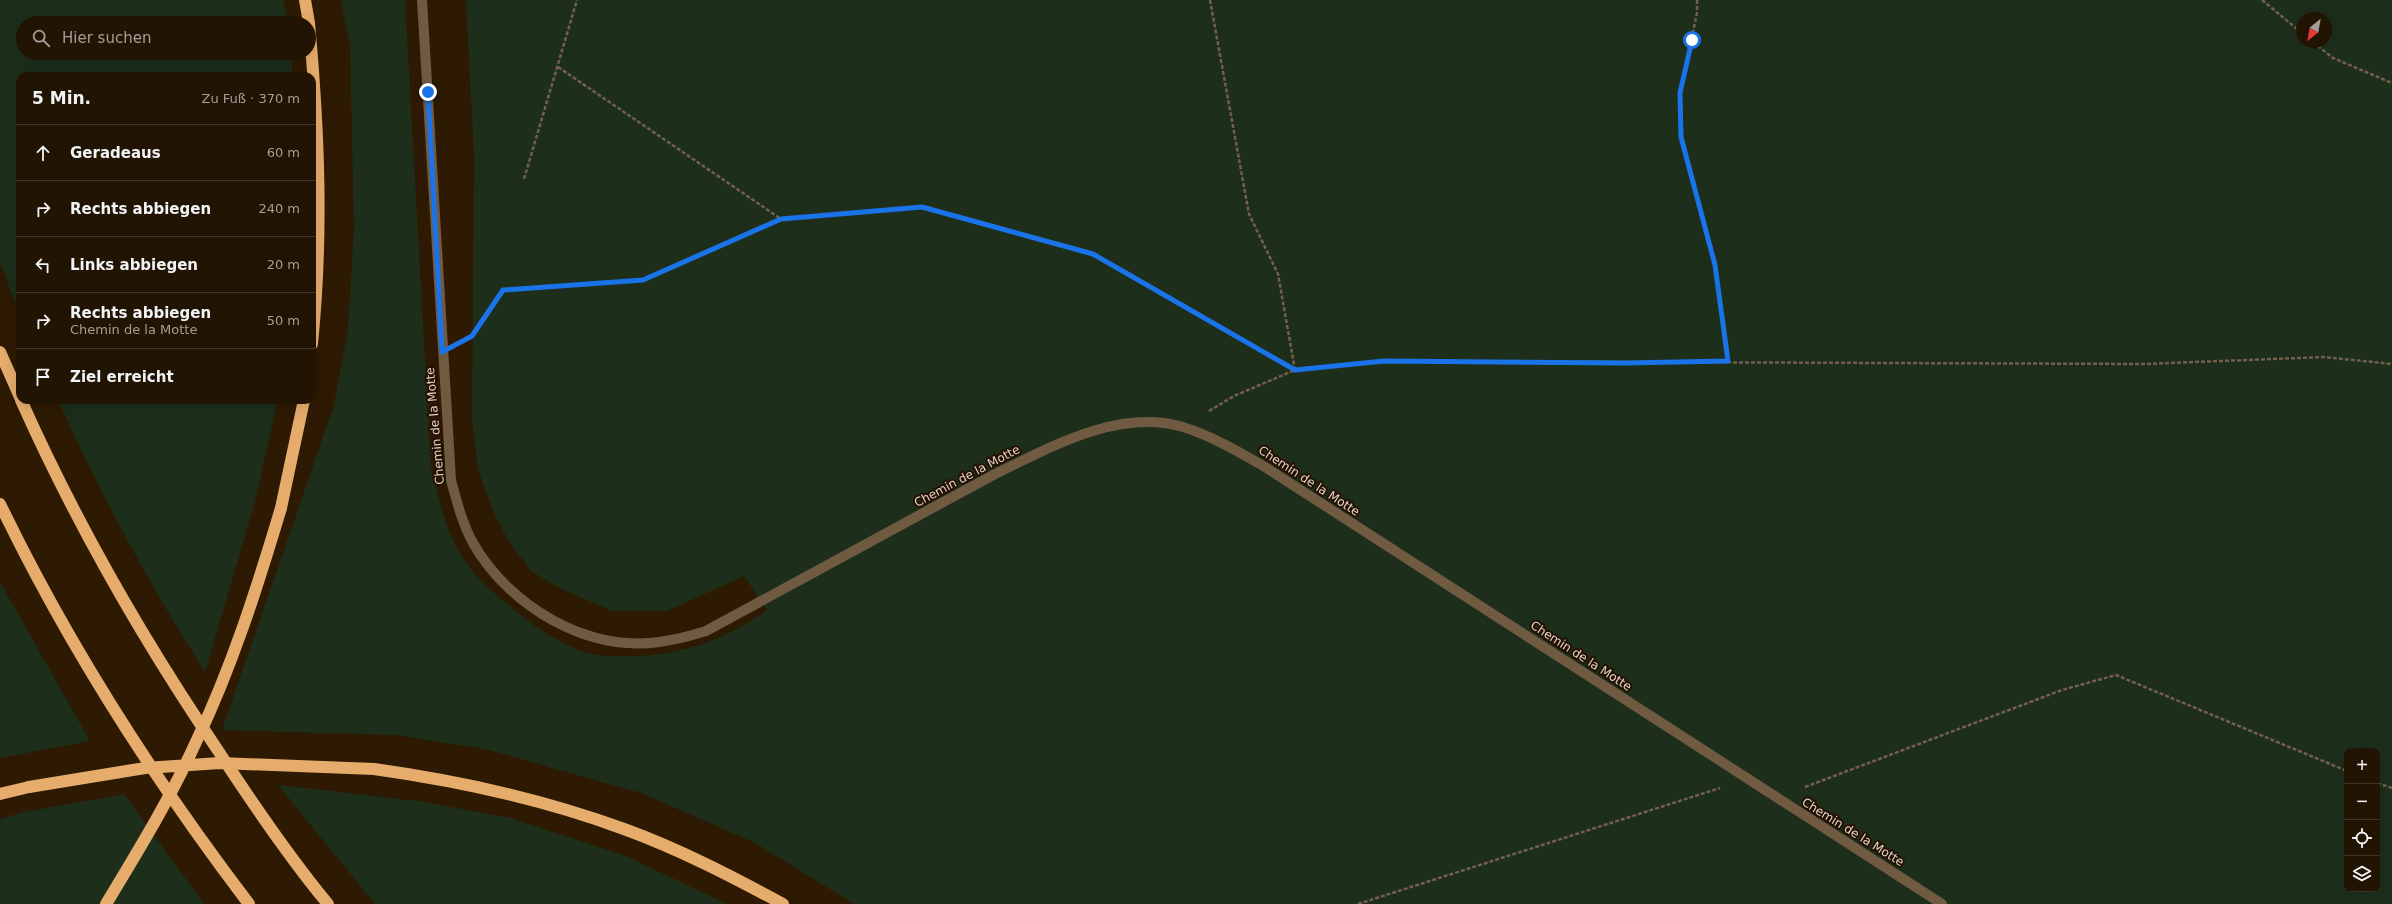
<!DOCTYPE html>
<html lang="de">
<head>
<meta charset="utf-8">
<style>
	body { margin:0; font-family:"DejaVu Sans",sans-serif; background:#2a1d0c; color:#f1f3f6 }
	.controls { position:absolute; right:12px; bottom:12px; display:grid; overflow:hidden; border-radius:8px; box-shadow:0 4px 16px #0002 }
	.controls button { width:36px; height:36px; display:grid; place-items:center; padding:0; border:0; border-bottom:1px solid #3f3324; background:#221402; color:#f1f3f6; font:20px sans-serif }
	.compass { position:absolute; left:2296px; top:12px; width:36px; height:36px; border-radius:50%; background:#221402; box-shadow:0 4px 16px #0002; rotate:211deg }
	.stop { position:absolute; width:12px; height:12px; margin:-9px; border:3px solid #1a73e8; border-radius:50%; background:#fff }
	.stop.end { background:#1a73e8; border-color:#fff; box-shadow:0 1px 4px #0008 }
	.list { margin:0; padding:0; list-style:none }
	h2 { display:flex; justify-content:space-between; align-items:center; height:52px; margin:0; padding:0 16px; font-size:17px }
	h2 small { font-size:13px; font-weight:400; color:#a29e99 }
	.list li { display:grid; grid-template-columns:26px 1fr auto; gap:12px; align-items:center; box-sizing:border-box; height:56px; padding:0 16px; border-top:1px solid #3f3324 }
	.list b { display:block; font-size:15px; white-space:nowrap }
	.list p { margin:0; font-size:13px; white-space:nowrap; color:#a29e99 }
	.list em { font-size:13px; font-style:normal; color:#a29e99 }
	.icon { flex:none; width:22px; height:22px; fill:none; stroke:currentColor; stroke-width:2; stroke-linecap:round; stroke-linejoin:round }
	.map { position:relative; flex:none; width:2392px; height:904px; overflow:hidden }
	.search { position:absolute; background:#221402; box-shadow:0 4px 16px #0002; left:16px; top:16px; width:300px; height:44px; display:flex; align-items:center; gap:10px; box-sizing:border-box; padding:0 14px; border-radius:22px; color:#a29e99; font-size:15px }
	.panel { position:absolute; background:#221402; box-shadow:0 4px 16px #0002; left:16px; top:72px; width:300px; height:332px; border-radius:12px }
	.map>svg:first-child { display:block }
</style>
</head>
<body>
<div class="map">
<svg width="2392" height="904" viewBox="0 0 2392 904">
	<rect width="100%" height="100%" fill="#2e1a02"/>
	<path fill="#1d2e1b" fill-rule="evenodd" d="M0,0h284l3,23h-264v30h267l3,23h-273v239l-20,-52z
		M341,0h64l26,468c8,32 15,66 34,93 10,16 26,29 40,41 22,19 46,37 73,48 13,5 28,6 42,6 56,2 101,-14 147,-46l-23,-34 -77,35h-55l-53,-23 -28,-17 -22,-29 -14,-27 -17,-45 -6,-52 2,-262 -8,-156h1926v904h-1538l-99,-61 -111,-49 -158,-45 -91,-14 -173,-5 112,-325 14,-76 6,-100 -4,-184zM2302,18h24v24h-24zM2347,751h30v138h-30z
		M58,400h220l-24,105 -49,167c-56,-88 -104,-177 -147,-272z
		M0,582l90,159 -90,17z
		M278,785l140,16 93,17 115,38 101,48h-352z
		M124,794l80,110h-204v-85l24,-7z"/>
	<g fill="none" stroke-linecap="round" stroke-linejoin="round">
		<path stroke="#72604c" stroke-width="2.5" stroke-dasharray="4 2" stroke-linecap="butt" d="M1210,0l39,214 29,60 17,96
			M1697,0v13l-17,80 1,44 34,128 13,96
			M2262,0l40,33
			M2313,42l20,16 59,25
			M558,67l223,152 141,-12 171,47 201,116
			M524,179l53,-179
			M466,339l6,-3 31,-46 140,-10 138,-61
			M1209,411l25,-15 61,-26 89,-9 760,3 180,-7 68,7
			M2377,783l15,5
			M1805,787l257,-97 54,-15 231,96
			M1358,904l362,-116"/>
		<path stroke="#715a42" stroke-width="10" d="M422,0l29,480c6,22 11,43 22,63 36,63 113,109 186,99 16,-2 31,-6 47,-11l289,-157c56,-27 124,-66 188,-47 29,9 56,25 82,40l677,437"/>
		<path stroke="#e6ac6c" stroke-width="12" d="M305,0l4,23
			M309,23c10,109 14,212 3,321
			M0,352l20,45
			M21,400c55,123 122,240 198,352 34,52 69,104 109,152
			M0,504c68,141 154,275 249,400
			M281,508l23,-108
			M374,769c86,12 169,30 250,60 55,20 107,47 159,75
			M0,794l29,-7"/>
		<path stroke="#e6ac6c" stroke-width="12" d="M29,787l116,-19 75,-5 154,6
			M106,904c32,-53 64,-105 90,-162 36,-75 61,-154 85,-234"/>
	</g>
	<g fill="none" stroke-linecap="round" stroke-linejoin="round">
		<path stroke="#1a73e8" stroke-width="5" d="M428,92l14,260 30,-16 31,-46 140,-10 138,-61 141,-12 171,47 202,116 89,-9 242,2 102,-2 -13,-96 -34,-128 -1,-44 12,-53"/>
	</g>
	<g text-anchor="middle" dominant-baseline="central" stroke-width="4" stroke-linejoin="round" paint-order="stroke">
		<g font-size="12" fill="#e1d3c5" stroke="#241000">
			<text transform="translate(435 426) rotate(-95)">Chemin de la Motte</text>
			<text transform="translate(967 476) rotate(-28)">Chemin de la Motte</text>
			<text transform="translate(1309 481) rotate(33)">Chemin de la Motte</text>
			<text transform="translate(1581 656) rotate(33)">Chemin de la Motte</text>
			<text transform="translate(1853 832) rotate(32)">Chemin de la Motte</text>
		</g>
	</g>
</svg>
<div class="controls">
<button>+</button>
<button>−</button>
<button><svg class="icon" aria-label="locate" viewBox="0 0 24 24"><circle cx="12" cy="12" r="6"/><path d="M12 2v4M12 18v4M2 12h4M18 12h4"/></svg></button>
<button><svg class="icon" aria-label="layers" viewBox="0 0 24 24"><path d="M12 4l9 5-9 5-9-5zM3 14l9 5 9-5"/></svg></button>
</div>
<svg class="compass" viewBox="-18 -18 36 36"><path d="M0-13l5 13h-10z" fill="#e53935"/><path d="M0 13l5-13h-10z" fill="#a29e99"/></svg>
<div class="stop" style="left:1692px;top:40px"></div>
<div class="stop end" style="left:428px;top:92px"></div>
<div class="search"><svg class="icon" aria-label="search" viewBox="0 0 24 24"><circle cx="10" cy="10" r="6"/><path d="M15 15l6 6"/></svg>Hier suchen</div>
<section class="panel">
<h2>5 Min.<small>Zu Fuß · 370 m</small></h2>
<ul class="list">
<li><svg class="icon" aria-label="ahead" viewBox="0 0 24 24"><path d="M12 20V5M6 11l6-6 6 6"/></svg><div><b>Geradeaus</b></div><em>60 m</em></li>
<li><svg class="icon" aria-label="right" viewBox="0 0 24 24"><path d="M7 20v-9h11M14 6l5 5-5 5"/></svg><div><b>Rechts abbiegen</b></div><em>240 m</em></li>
<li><svg class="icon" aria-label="left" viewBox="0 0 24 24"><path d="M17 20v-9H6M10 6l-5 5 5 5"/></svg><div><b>Links abbiegen</b></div><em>20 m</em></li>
<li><svg class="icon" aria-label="right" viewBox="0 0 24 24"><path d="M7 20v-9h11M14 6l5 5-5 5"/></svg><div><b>Rechts abbiegen</b><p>Chemin de la Motte</p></div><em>50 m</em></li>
<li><svg class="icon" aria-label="arrive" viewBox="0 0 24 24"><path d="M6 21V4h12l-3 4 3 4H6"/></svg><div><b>Ziel erreicht</b></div></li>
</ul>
</section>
</div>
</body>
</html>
